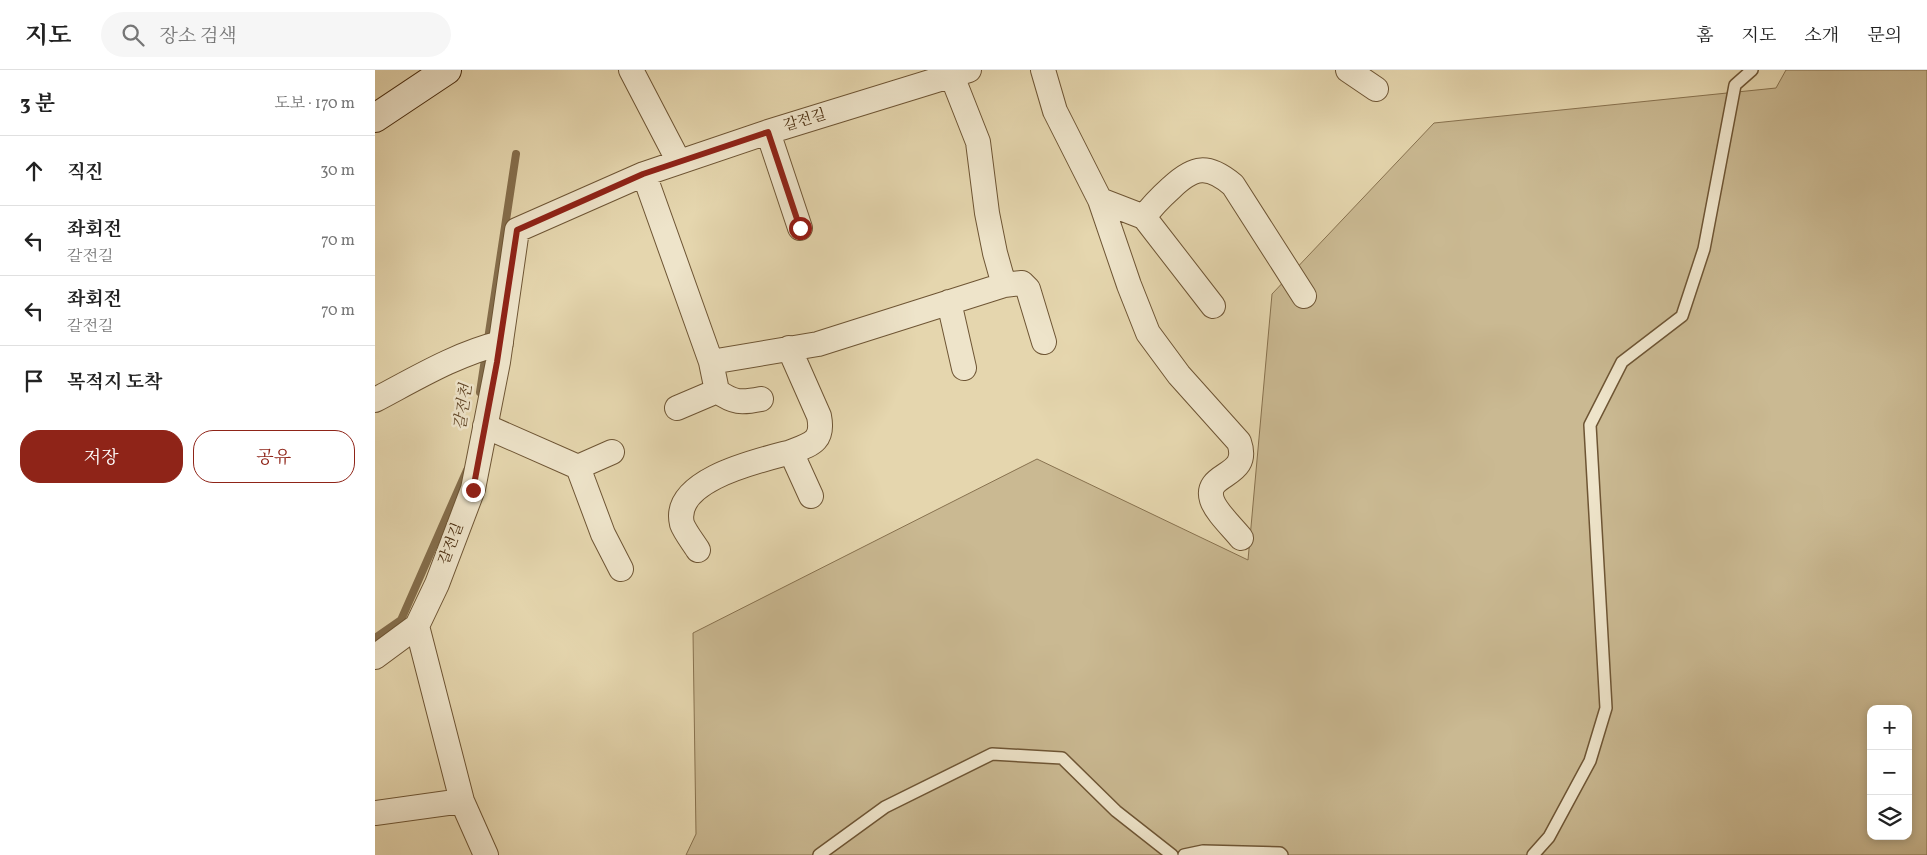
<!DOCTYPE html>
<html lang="ko">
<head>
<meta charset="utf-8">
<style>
	body { margin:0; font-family:Vollkorn,"Noto Serif KR",serif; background:#f6f6f6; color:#222 }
	.controls { position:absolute; right:15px; bottom:15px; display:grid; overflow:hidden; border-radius:10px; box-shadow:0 2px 8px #0003 }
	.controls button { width:45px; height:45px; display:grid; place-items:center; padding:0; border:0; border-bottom:1px solid #e0e0e0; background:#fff; color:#222; font:25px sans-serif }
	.stop { position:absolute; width:15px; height:15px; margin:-11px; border:4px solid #8f2418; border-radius:50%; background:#fff }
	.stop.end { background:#8f2418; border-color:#fff; box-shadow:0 1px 5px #0008 }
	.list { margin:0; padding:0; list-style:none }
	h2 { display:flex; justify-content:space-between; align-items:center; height:65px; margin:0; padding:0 20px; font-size:21px }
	h2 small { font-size:16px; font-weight:400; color:#767676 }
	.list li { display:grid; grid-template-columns:32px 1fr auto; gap:15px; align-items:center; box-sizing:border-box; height:70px; padding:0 20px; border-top:1px solid #e0e0e0 }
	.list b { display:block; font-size:19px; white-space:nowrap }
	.list p { margin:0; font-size:16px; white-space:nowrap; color:#767676 }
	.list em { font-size:16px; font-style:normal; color:#767676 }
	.actions { display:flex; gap:10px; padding:15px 20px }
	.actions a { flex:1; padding:11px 0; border:1px solid #8f2418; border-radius:20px; text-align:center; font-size:18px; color:#8f2418 }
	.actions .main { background:#8f2418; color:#fff }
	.icon { flex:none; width:28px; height:28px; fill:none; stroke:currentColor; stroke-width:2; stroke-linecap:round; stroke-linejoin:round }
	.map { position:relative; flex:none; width:1552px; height:785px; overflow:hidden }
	header { display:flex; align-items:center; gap:30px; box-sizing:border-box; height:70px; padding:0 25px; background:#fff; border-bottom:1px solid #e0e0e0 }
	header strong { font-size:24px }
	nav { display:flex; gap:28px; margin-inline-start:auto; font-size:18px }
	.search { width:350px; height:45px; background:#f6f6f6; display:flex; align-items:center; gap:12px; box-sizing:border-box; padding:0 18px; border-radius:28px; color:#767676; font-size:19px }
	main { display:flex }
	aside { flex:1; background:#fff }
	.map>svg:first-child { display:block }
</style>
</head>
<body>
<header>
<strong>지도</strong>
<div class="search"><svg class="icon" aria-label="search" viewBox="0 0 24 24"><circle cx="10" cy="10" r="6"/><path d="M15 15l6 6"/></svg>장소 검색</div>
<nav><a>홈</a><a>지도</a><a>소개</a><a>문의</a></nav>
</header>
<main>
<aside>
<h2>3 분<small>도보 · 170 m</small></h2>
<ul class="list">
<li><svg class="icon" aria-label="ahead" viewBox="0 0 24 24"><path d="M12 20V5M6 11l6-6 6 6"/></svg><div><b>직진</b></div><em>30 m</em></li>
<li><svg class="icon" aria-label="left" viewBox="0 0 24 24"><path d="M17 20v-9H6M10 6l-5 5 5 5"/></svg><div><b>좌회전</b><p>갈전길</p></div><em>70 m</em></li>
<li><svg class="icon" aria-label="left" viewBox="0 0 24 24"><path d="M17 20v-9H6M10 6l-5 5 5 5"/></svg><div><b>좌회전</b><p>갈전길</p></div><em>70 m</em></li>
<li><svg class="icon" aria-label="arrive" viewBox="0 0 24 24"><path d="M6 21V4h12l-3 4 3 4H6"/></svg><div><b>목적지 도착</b></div></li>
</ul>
<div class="actions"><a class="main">저장</a><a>공유</a></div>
</aside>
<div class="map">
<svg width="1552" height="785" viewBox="0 0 1552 785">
	<rect width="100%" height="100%" fill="#e5d6ae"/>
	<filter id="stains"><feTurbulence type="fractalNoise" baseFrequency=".004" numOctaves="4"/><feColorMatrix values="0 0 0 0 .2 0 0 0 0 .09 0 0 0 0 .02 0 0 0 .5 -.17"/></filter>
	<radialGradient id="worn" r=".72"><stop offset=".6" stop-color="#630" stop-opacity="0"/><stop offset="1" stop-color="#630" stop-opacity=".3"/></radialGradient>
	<path fill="#cab992" stroke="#88724f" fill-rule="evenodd" d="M1411,0h141v785h-1241l10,-21 -3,-201 344,-174 211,101 24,-266 162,-171 342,-35zM1496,639h37v127h-37z"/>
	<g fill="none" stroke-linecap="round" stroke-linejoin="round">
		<path stroke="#856e4c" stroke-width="8" d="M105,322l36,-238
			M0,568l26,-18 66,-150"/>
		<defs>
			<path id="lane" d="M444,785l66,-48 107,-53 70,4 54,53 56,44
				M809,785l19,-4 77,2 2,2
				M1158,785l16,-18 41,-76 16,-53 -16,-283 32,-63 60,-46 22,-67 31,-164 17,-15"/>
			<path id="street" d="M256,0l48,92
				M668,0l12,41 45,89 29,85 19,48 31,42 60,67c13,37 -36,29 -27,58 4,12 21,28 29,38
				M973,0l28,19
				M393,62l32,96
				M269,104l67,188 107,-18 186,-59 -9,-32 -8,-40 -9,-71 -26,-66
				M725,130l44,17 69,89
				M769,147c8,-11 17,-20 27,-29 23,-22 37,-24 62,-3l71,111
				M629,215l18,-2 6,6 16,53
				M574,232l15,66
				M414,278l30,68c5,25 -7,28 -28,36l20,44
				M336,292l6,29c17,12 24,12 44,8
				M0,330c40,-21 81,-46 126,-57
				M302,338l40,-17
				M110,356l93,41 25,67 18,35
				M203,397l34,-15
				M323,480c-5,-8 -13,-18 -16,-26 -11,-45 80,-64 109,-72
				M0,587l42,-31 20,-42 36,-95 25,-127 19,-132 127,-56 124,-42 201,-62
				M87,731l24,54
				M0,743l87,-12 -45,-175"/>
			<path id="secondary" d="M0,48l72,-48"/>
		</defs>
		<use href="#lane" stroke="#6e5534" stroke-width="14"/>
		<use href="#street" stroke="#6e5534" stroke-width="26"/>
		<use href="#secondary" stroke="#472a0c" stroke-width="30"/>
		<use href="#lane" stroke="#eee4ca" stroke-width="11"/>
		<use href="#street" stroke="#eee4ca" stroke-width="24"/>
		<use href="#secondary" stroke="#eee4ca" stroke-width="28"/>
	</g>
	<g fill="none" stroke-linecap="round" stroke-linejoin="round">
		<path stroke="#8f2418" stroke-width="6" d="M98,420l24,-128 20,-132 126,-56 125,-42 32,96"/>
	</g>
	<g text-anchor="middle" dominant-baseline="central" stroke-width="5" stroke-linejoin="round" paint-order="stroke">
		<g font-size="15" fill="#472a0c" stroke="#eee4ca">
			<text transform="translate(430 51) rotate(-17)">갈전길</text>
			<text transform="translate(77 474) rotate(-69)">갈전길</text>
		</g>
		<g font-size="16" font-style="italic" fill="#614627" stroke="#eee4ca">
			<text transform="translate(89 337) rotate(-82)">갈전천</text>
		</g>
	</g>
	<rect width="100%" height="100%" filter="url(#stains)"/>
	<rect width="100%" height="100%" fill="url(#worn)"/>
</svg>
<div class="controls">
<button>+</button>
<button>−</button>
<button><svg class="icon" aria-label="layers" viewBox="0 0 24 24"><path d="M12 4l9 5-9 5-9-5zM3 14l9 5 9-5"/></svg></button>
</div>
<div class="stop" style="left:425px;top:158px"></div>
<div class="stop end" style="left:98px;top:420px"></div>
</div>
</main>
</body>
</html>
